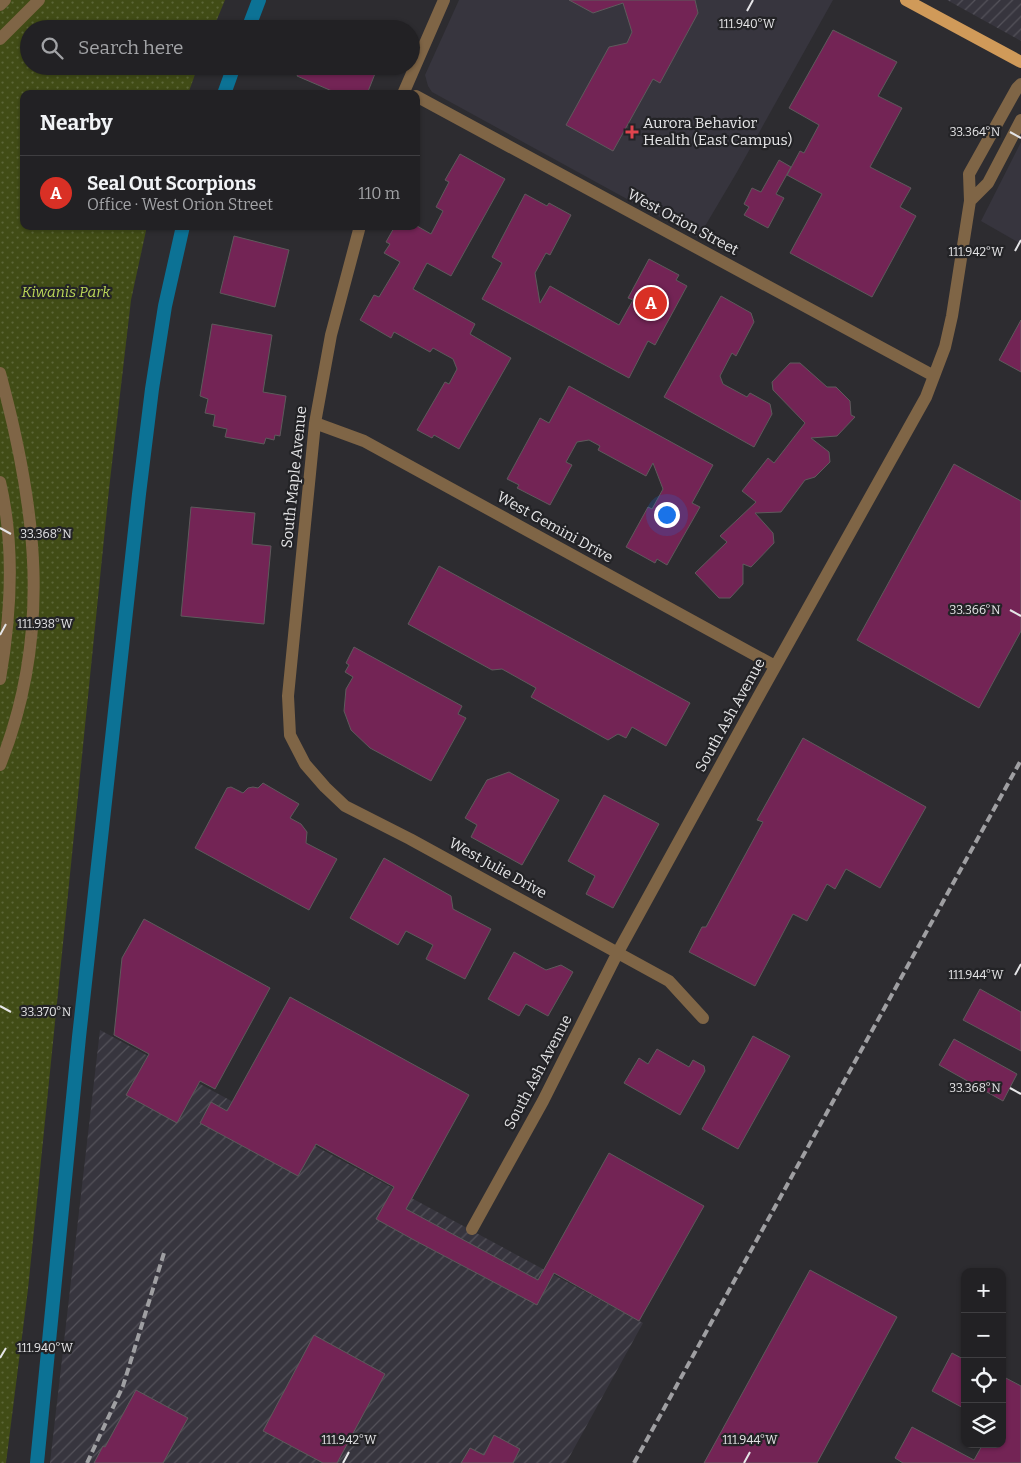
<!DOCTYPE html>
<html lang="en">
<head>
<meta charset="utf-8">
<style>
	body { margin:0; font-family:Bitter,serif; background:#2a292c; color:#f1f3f6 }
	.controls { position:absolute; right:15px; bottom:15px; display:grid; overflow:hidden; border-radius:10px; box-shadow:0 1px 4px #0004 }
	.controls button { width:45px; height:45px; display:grid; place-items:center; padding:0; border:0; border-bottom:1px solid #3f3e41; background:#222124; color:#f1f3f6; font:25px sans-serif }
	.you { position:absolute; left:666px; top:514px; width:18px; height:18px; margin:-12px; border:4px solid #fff; border-radius:50%; background:#1a73e8; box-shadow:0 0 0 8px #1a73e833 }
	.badge { display:grid; place-items:center; width:32px; height:32px; border-radius:50%; background:#d93025; color:#fff; font-size:16px; font-weight:700 }
	.pin { position:absolute; translate:-50% -50%; border:2px solid #fff; box-shadow:0 1px 5px #0006 }
	.list { margin:0; padding:0; list-style:none }
	h2 { display:flex; justify-content:space-between; align-items:center; height:65px; margin:0; padding:0 20px; font-size:21px }
	h2 small { font-size:16px; font-weight:400; color:#a2a3a6 }
	.list li { display:grid; grid-template-columns:32px 1fr auto; gap:15px; align-items:center; box-sizing:border-box; height:75px; padding:0 20px; border-top:1px solid #3f3e41 }
	.list b { display:block; font-size:19px; white-space:nowrap }
	.list p { margin:0; font-size:16px; white-space:nowrap; color:#a2a3a6 }
	.list em { font-size:16px; font-style:normal; color:#a2a3a6 }
	.icon { flex:none; width:28px; height:28px; fill:none; stroke:currentColor; stroke-width:2; stroke-linecap:round; stroke-linejoin:round }
	.map { position:relative; flex:none; width:1021px; height:1463px; overflow:hidden }
	.search { position:absolute; background:#222124; box-shadow:0 1px 4px #0004; left:20px; top:20px; width:400px; height:55px; display:flex; align-items:center; gap:12px; box-sizing:border-box; padding:0 18px; border-radius:28px; color:#a2a3a6; font-size:19px }
	.panel { position:absolute; background:#222124; box-shadow:0 1px 4px #0004; left:20px; top:90px; width:400px; height:140px; border-radius:10px }
	.map>svg:first-child { display:block }
</style>
</head>
<body>
<div class="map">
<svg width="1021" height="1463" viewBox="0 0 1021 1463">
	<defs>
		<pattern id="industrial-furrows" width="10" height="10" patternUnits="userSpaceOnUse" patternTransform="scale(1.25)"><rect width="10" height="10" fill="#37353e"/><path d="M-1 1l2-2M0 10L10 0M9 11l2-2" fill="none" stroke="#54525a"/></pattern>
		<pattern id="grass-dots" width="8" height="8" patternUnits="userSpaceOnUse" patternTransform="scale(1.25)"><rect width="8" height="8" fill="#414c16"/><path d="M2 2h.1M6 6h.1" fill="none" stroke="#5c6638" stroke-width="1.8" stroke-linecap="round"/></pattern>
	</defs>
	<rect width="100%" height="100%" fill="#2d2c30"/>
	<path fill="#37353e" d="M459,0h374l-96,172 -39,66 -266,-146 -4,-6 -3,-11z
		M1021,142v102l-40,-23z"/>
	<path fill="url(#industrial-furrows)" d="M947,0h74v41z
		M100,1030l543,293 -77,140h-516z"/>
	<path fill="url(#grass-dots)" d="M0,0h225l-12,29h-184v37h169l-10,28h-164v132h123l-16,74 -22,189 -81,800 -22,174h-6z"/>
	<g fill="none" stroke-linecap="round" stroke-linejoin="round">
		<path stroke="#0c7295" stroke-width="14" d="M248,29l11,-29
			M224,94l10,-28
			M37,1463l42,-426 60,-543 13,-105 13,-83 18,-80"/>
	</g>
	<path fill="#732455" stroke="#5e5a5c" d="M569,0h126l3,13 -38,70 -7,-4 -40,72 -47,-26 43,-78 18,-4 5,-11 -9,-29 -30,10z
		M833,30l64,32 -19,34 24,12 -32,59 41,21 -11,19 16,9 -44,81 -82,-44 32,-59 -35,-19 13,-24 4,2 15,-28 -30,-17z
		M302,66h76l-11,28h-28l-42,-18z
		M460,154l45,25 -54,97 -24,-13 -14,26 62,35 -5,10 41,24 -52,91 -25,-14 -2,3 -15,-8 28,-48 4,2 8,-15 -4,-10 -20,-11 -3,4 -36,-20 -3,6 -31,-18 14,-25 5,2 21,-35 -16,-9 6,-9 -4,-2 9,-16h22l14,8 12,-23 -7,-4 13,-25 -4,-2z
		M779,160l12,7 -15,27 8,4 -16,30 -24,-13 5,-8 -5,-3 8,-16 9,4z
		M525,194l22,12 2,-3 22,12 -21,40 -4,-2 -11,20 5,30 10,-17 69,39 14,-25 -5,-2 21,-39 30,16 -3,5 11,6 -32,59 -7,-4 -19,37 -147,-79 20,-36 -10,-6z
		M234,236l55,14 -14,57 -55,-14z
		M721,296l30,17 3,9 -18,34 -4,-3 -12,23 3,8 24,13 3,-4 20,11 2,10 -18,33 -90,-50z
		M1021,320v52l-22,-12z
		M212,324l60,11 -9,57 23,4 -6,40 -5,-1 -1,5 -8,-2 -2,6 -39,-7 2,-8 -14,-3 2,-11 -10,-2 3,-14 -8,-3z
		M790,363h10l27,24h9l14,14 1,14 4,2 -18,19 -26,2 18,14 1,10 -15,15 -10,3 -24,32 -26,1 18,20 1,10 -23,24 -8,-3v20l-13,14h-11l-24,-25 32,-31 -7,-6 36,-34 -14,-11 26,-33 6,5 31,-40 -32,-33 -1,-8z
		M569,386l144,79 -21,38 8,4 -33,58 -10,-6 -2,4 -29,-16 22,-40 4,2 11,-20 -10,-26 -7,13 -48,-26 2,-4 -11,-6 -12,2 -11,20 6,3 -22,40 -33,-17 2,-3 -12,-6 33,-61 9,5z
		M954,464l67,37v130l-42,77 -122,-68z
		M191,507l64,6 -3,31 19,2 -7,78 -83,-8z
		M439,566l251,137 -24,43 -34,-19 -6,11 -8,-4 -10,6 -77,-43 5,-9 -34,-19 -10,1 -84,-46z
		M354,647l108,59 -4,8 8,4 -35,63 -61,-33 -19,-18 -7,-19 2,-22 7,-12 -8,-5 4,-7 -3,-2z
		M803,738l123,69 -46,81 -34,-19 -11,20 -8,-5 -20,37 -14,-7 -38,72 -66,-34 13,-25h4l57,-105 -6,-2z
		M509,772l50,28 -37,65 -51,-28 6,-12 -12,-7 22,-38z
		M263,783l36,21 -9,14 11,6 6,8 -1,11 31,16 -28,51 -114,-62 32,-60 4,-1 12,6 5,-5 5,-1 5,1z
		M604,795l55,29 -46,84 -27,-14 9,-18 -27,-15z
		M384,858l67,38 2,13 38,20 -26,50 -39,-20 7,-14 -27,-14 -8,14 -48,-27z
		M144,919l126,69 -55,101 -15,-8 -23,42 -51,-28 23,-41 -35,-19 8,-77z
		M514,952l32,18 15,-5 12,7 -25,44 -22,-12 -7,12 -31,-17z
		M980,989l41,23v39l-58,-31z
		M290,997l179,98 -63,114 132,71 71,-127 95,53 -65,115 -85,-48 -17,32 -123,-65 -38,-21 18,-32 -78,-43 -18,32 -98,-53 11,-21 16,9z
		M753,1036l37,20 -52,93 -36,-20z
		M954,1039l63,35 -14,27 -64,-36z
		M657,1049l32,18 4,-7 11,6 1,5 -25,44 -56,-32 15,-25 9,6z
		M810,1270l87,47 -80,146h-113z
		M314,1335l71,39 -48,89h-14l-60,-32z
		M952,1353l13,7v49l-33,-18z
		M1002,1376l19,10v77h-118l-8,-5 17,-31 62,33 9,-16h19z
		M136,1390l52,28 -25,45h-69l9,-17 2,1z
		M494,1435l26,14 -7,14h-52l9,-15 14,7z"/>
	<g fill="none" stroke-linecap="round" stroke-linejoin="round">
		<path stroke="#7f6546" stroke-width="12" d="M0,5l5,-5
			M0,39l39,-39
			M403,94l41,-94
			M416,96l518,280
			M970,201l18,-18 33,-63
			M360,226l-29,109 -16,88 -27,273 2,39 15,29 20,23 20,19 65,33 259,142 34,37
			M0,373c36,132 53,260 0,392
			M315,423l49,18 411,225
			M0,482c15,63 11,133 0,197
			M472,1229l71,-128 75,-149 143,-260 165,-295 19,-50 7,-31 18,-115 -1,-27 48,-86 4,-4"/>
		<path stroke="#d09a59" stroke-width="12" d="M906,0l115,62"/>
		<path stroke="#9f9fa2" stroke-width="4" stroke-dasharray="8 4" stroke-linecap="butt" d="M87,1463l36,-77 41,-133
			M634,1463l387,-703"/>
	</g>
	<path fill="none" stroke="#e5e5e7" stroke-width="2" d="M747,11l6,-11M1010,132l11,6M1015,251l6,-11M0,528l11,6M1010,610l11,6M0,635l6,-11M1015,975l6,-11M0,1006l11,6M1010,1088l11,6M0,1358l6,-10M343,1463l6,-11M744,1463l6,-11"/>
	<path fill="#e0444e" stroke="#232326" stroke-width="2" d="M629.5 124.5h5v5h5v5h-5v5h-5v-5h-5v-5h5z"/>
	<g text-anchor="middle" dominant-baseline="central" stroke-width="4.5" stroke-linejoin="round" paint-order="stroke">
		<g font-size="15" fill="#e5e5e7" stroke="#232326" text-anchor="start">
			<text x="643" y="123">Aurora Behavior<tspan x="643" dy="17">Health (East Campus)</tspan></text>
		</g>
		<g font-size="15" fill="#e5e5e7" stroke="#232326">
			<text transform="translate(683 222) rotate(28)">West Orion Street</text>
			<text transform="translate(294 477) rotate(-84)">South Maple Avenue</text>
			<text transform="translate(555 527) rotate(29)">West Gemini Drive</text>
			<text transform="translate(730 715) rotate(-61)">South Ash Avenue</text>
			<text transform="translate(498 868) rotate(29)">West Julie Drive</text>
			<text transform="translate(538 1072) rotate(-62)">South Ash Avenue</text>
		</g>
		<g font-size="15" font-style="italic" fill="#bad558" stroke="#232326">
			<text x="66" y="292">Kiwanis Park</text>
		</g>
	</g>
	<g font-size="12" text-anchor="middle" fill="#e5e5e7" stroke="#232326" stroke-width="4.5" stroke-linejoin="round" paint-order="stroke">
		<text x="747" y="28">111.940°W</text>
		<text x="975" y="136">33.364°N</text>
		<text x="976" y="256">111.942°W</text>
		<text x="46" y="538">33.368°N</text>
		<text x="975" y="614">33.366°N</text>
		<text x="45" y="628">111.938°W</text>
		<text x="976" y="979">111.944°W</text>
		<text x="46" y="1016">33.370°N</text>
		<text x="975" y="1092">33.368°N</text>
		<text x="45" y="1352">111.940°W</text>
		<text x="349" y="1444">111.942°W</text>
		<text x="750" y="1444">111.944°W</text>
	</g>
</svg>
<div class="controls">
<button>+</button>
<button>−</button>
<button><svg class="icon" aria-label="locate" viewBox="0 0 24 24"><circle cx="12" cy="12" r="6"/><path d="M12 2v4M12 18v4M2 12h4M18 12h4"/></svg></button>
<button><svg class="icon" aria-label="layers" viewBox="0 0 24 24"><path d="M12 4l9 5-9 5-9-5zM3 14l9 5 9-5"/></svg></button>
</div>
<div class="you"></div>
<div class="pin badge" style="left:651px;top:303px">A</div>
<div class="search"><svg class="icon" aria-label="search" viewBox="0 0 24 24"><circle cx="10" cy="10" r="6"/><path d="M15 15l6 6"/></svg>Search here</div>
<section class="panel">
<h2>Nearby<small></small></h2>
<ul class="list">
<li><span class="badge">A</span><div><b>Seal Out Scorpions</b><p>Office · West Orion Street</p></div><em>110 m</em></li>
</ul>
</section>
</div>
</body>
</html>
